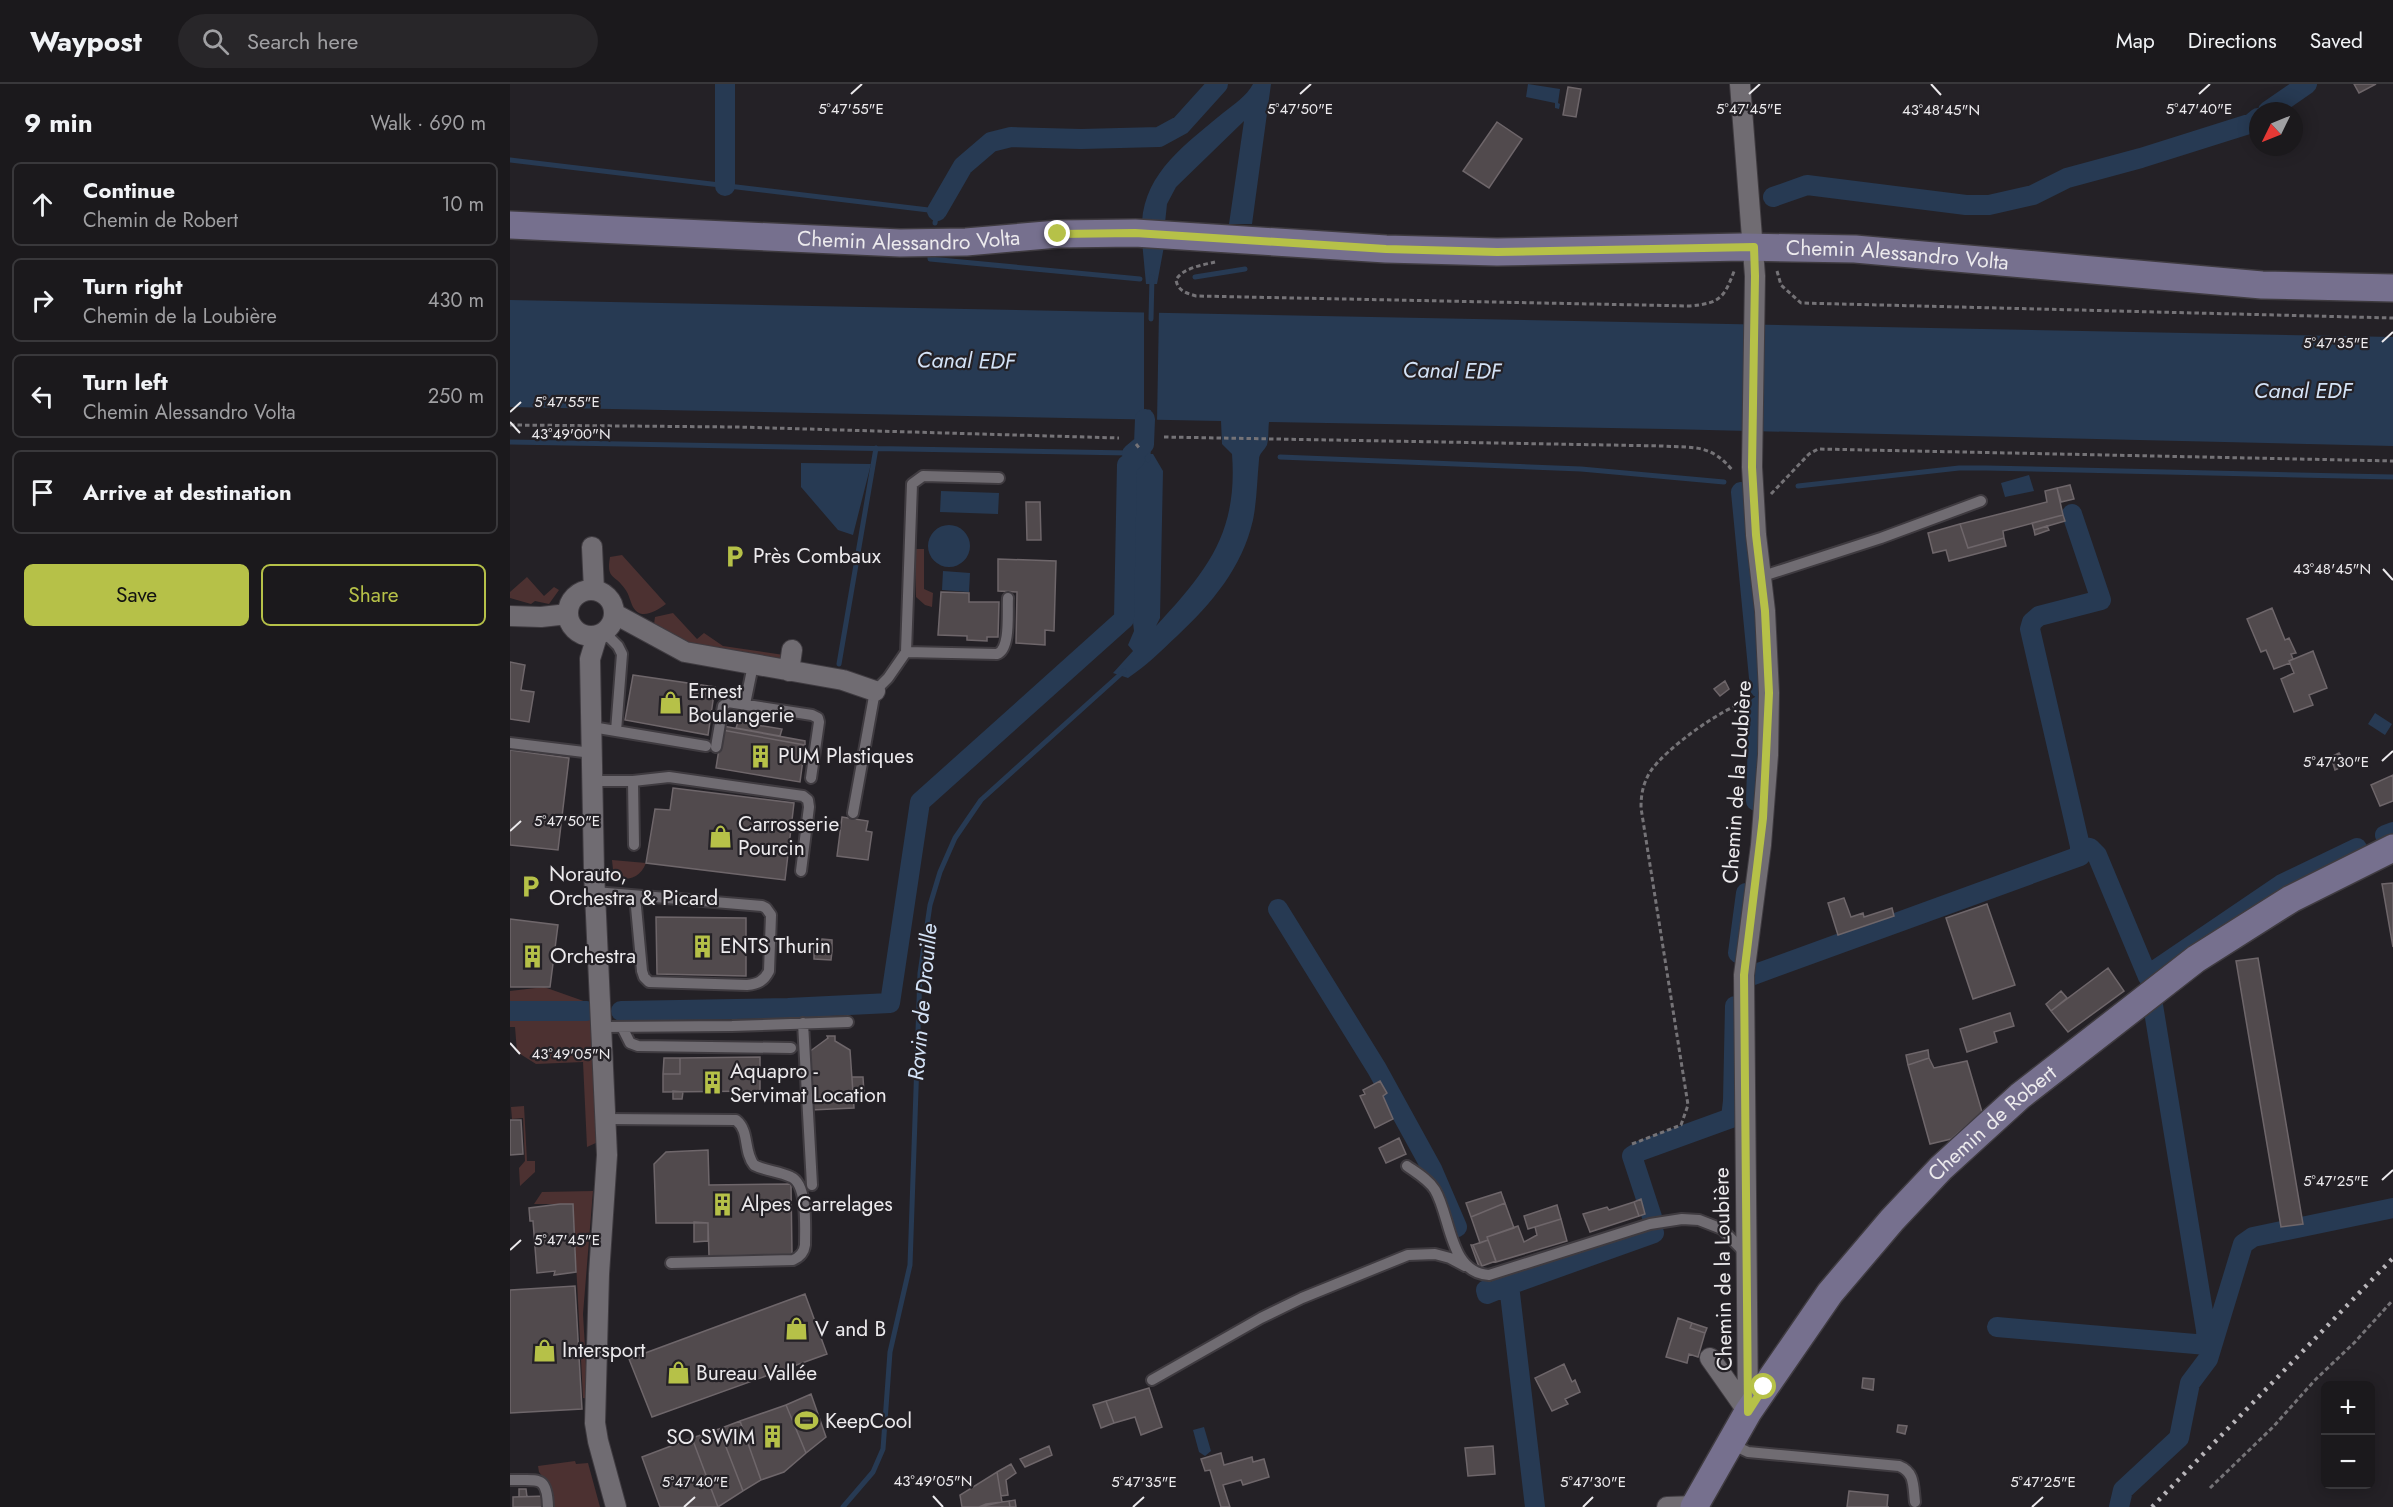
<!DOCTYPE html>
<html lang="en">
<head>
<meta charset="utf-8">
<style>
	body { margin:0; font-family:Jost,sans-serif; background:#282629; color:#f1f3f6 }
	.controls { position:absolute; right:18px; bottom:18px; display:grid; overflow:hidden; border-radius:9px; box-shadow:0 3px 15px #0003 }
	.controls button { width:54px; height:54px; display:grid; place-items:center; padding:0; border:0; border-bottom:2px solid #39383b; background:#1b191c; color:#f1f3f6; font:30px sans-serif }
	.compass { position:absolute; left:1739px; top:18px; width:54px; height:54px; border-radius:50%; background:#1b191c; box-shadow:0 3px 15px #0003; rotate:227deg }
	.stop { position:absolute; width:18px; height:18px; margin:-14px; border:4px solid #b6c148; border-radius:50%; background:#fff }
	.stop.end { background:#b6c148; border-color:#fff; box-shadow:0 2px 6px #0008 }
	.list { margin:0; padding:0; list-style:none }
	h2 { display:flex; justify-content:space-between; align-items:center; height:78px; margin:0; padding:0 24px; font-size:26px }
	h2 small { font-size:20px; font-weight:400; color:#a0a0a3 }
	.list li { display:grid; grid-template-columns:39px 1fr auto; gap:18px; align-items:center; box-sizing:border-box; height:84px; margin:0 12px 12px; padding:0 12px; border:2px solid #39383b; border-radius:9px }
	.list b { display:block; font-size:22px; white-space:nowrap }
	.list p { margin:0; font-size:20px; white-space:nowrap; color:#a0a0a3 }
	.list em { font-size:20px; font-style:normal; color:#a0a0a3 }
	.actions { display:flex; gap:12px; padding:18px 24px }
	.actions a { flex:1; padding:14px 0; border:2px solid #b6c148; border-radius:9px; text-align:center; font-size:21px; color:#b6c148 }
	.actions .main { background:#b6c148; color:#111 }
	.icon { flex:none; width:33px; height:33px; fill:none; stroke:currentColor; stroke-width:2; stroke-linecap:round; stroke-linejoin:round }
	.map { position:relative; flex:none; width:1883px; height:1423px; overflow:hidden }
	header { display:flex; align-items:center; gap:36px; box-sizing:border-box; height:84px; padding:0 30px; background:#1b191c; border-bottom:2px solid #39383b }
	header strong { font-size:28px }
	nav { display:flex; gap:33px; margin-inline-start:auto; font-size:21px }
	.search { width:420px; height:54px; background:#282629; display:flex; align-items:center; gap:15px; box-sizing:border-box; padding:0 21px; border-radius:33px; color:#a0a0a3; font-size:22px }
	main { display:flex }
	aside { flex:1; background:#1b191c }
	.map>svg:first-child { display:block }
</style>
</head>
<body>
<header>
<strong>Waypost</strong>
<div class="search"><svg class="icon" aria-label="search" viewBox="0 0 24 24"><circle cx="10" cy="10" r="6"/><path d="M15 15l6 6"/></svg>Search here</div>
<nav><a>Map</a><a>Directions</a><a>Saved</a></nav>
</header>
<main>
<aside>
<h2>9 min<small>Walk · 690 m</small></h2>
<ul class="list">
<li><svg class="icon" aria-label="ahead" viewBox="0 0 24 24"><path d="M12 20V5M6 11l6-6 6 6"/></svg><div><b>Continue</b><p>Chemin de Robert</p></div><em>10 m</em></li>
<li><svg class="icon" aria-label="right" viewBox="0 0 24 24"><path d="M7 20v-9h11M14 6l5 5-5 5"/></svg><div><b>Turn right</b><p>Chemin de la Loubière</p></div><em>430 m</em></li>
<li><svg class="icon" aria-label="left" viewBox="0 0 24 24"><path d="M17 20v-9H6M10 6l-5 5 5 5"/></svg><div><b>Turn left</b><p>Chemin Alessandro Volta</p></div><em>250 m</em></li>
<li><svg class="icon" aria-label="arrive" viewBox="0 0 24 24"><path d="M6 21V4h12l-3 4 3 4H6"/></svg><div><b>Arrive at destination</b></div></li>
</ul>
<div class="actions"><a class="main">Save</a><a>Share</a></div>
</aside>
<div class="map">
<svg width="1883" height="1423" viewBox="0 0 1883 1423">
	<rect width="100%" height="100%" fill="#242126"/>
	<path fill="#4c3131" d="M405,465h9v40l9,4 -1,14 -7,-2 -9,-8z
		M112,471l44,49c-10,7 -25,17 -33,3 -3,-6 -4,-13 -8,-18 -10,-15 -19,-9 -15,-32z
		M17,493l17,19 10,-9 5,3 -10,14 -14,-3 -4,3 -21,-6v-6z
		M163,529l24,26 7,-6 19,13 61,9v6l-83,-13 -22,-8 -25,-16 1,-7z
		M102,776l34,3c-6,15 -16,17 -32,16z
		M34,903l48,17 6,138 -11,5 -4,-85 -47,2 -19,-12 -2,-25h-5v-36z
		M274,916v15l-166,1v-14z
		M14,1022l3,55h8v11l-15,14 -1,-18 6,-7 -2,-43 -11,1 -1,-12z
		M83,1107l-10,123 5,85 -5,-1 -10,-194h-39l8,-12z
		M65,1377l1,3 12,-1 12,44h-48l-1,-19 -12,-16 -1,-6z"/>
	<path fill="#273a53" d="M743,0h18l-19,140h-23l15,-103 -68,66 -9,17 -2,19 -23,-1c3,-50 45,-79 81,-109 10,-8 24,-17 30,-29z
		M1018,0l32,5 -2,14 2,1 -1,5 -4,-1v-5l-29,-6z
		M632,157h23l-8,43h-11z
		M0,216l1883,37v109l-726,-17 -398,-7c-1,7 0,16 -2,23 -3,6 -8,8 -8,15 -2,20 -2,40 -6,60 -11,48 -41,83 -76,116 -16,15 -31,30 -49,42l-15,-5 20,-22 -5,-6 6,-14 -2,-17 3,-145 9,-15h9l10,17 -3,147 -4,8c51,-55 82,-93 76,-172l-10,-10 -1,-23 -711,-14z
		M291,379l70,1 -18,71 -15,-5 -37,-43z
		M1519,391l5,16 -29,6 -4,-14z
		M431,407l58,2 -1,21 -58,-2z
		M418 462a21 21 0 1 1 42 0a21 21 0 1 1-42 0Z
		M433,487l27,2 -1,19 -27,-2z
		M1865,629l17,11 -7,11 -17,-11z
		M694,1343l7,24 -6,5 -6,-4 -6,-22z"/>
	<path fill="#242126" d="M634,226h15l-2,112h-13z"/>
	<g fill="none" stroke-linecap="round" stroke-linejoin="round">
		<path stroke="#273a53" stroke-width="5" d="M0,76l427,51 -2,12
			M420,172v3l210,20
			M685,193l50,-8
			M641,235l1,-42
			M0,358l619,11
			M770,373l301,12 143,13
			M638,376l1,-48
			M1288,402l161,-18h27l407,9
			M329,580l37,-216
			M333,1423l30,-35 10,-23 7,-97 20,-87 10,-292 10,-68 10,-33 15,-34 26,-38 143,-129"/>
		<path stroke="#273a53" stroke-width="20" d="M1758,27l39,-27
			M215,102v-102
			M1263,113l34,-12 159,20h23l44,-10 34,-17 74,-20 111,-35 6,-5
			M427,127l26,-45 28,-24 20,-5 70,2 78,-2 22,-12 37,-41
			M1231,408l19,196
			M1562,430l29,86 -62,16 -7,6 -2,7 50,217 10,2 7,7 51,122
			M1246,717l3,-95
			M1875,751l8,-3
			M768,825l99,160 55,100 25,58
			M1228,869l8,-60
			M1243,891l327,-119v-10
			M1638,891l134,-91 75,-36
			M1642,915l54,331 1,17
			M0,927h77
			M111,927l167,-3 102,-5 30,-201 204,-183 3,-154 8,-6 -3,-5 12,-10 1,-25
			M1143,1136l-21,-64 8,-5 91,-33 2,-17 2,-95
			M999,1201l145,-52
			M976,1206l1,4 22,-9 26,222
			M1487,1243l210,18
			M1609,1423l4,-17 56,-52 11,-55 18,-24 35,-115 10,-7 140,-29"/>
	</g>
	<path fill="#514a4d" stroke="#6e666a" stroke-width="1.5" d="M1844,0h22l-17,9z
		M1058,3l13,2 -5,28 -13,-2z
		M987,38l25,17 -33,49 -26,-17z
		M1560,401l4,14 -13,3 -4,-14z
		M1547,404l6,27 -60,16 1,7 -36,10 -8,-24 87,-22 -2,-11z
		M516,418h14l1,38h-14z
		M1553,431l2,6 -31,9 -2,-7z
		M1450,440l8,24 36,-10 2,8 -57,15 -3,-11 -13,3 -5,-20z
		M1537,442l2,4 -14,5 -1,-5z
		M488,475l58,2 -2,70 -9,-1v15l-29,-2 1,-51 -19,-1z
		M431,508l28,1v9h30l-1,35h-11v4l-20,-1v-4l-29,-1z
		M1762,524l13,32 4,-2 7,15 -5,1 2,5 -4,2 1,2 -16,6 -8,-19 -5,2 -14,-33z
		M1803,567l14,37 -18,7 4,10 -19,7 -13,-33 13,-6 -5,-12z
		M0,578l15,3 -4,25 13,2 -5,30 -19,-3z
		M123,591l82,12 -7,48 -83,-15z
		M1215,597l4,8 -9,7 -6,-7z
		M228,638l44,7 -2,7 -44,-8z
		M213,642l82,15v4l-83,-15z
		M212,646l83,15 -5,37 -84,-14z
		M0,666l59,8 -11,92 -48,-5z
		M1829,669l7,12 -11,5 -4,-13z
		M1883,691v26l-13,5 -9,-21z
		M163,704l121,15 -9,77 -139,-17 9,-54 15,1z
		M332,733l26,4 -2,10 6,1 -4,28 -31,-4z
		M1883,799v64l-11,-63z
		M1334,814l7,19 12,-4 1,4 28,-9 2,8 -56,19 -10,-32z
		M1477,820l28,81 -42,14 -27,-81z
		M146,833l90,1v58l-89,-2z
		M0,835l48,6 -8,62h-40z
		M312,855l10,1v11l-12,-2z
		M304,864l18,3 -1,9 -17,-1z
		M1748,874l45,266 -22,3 -45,-266z
		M1598,884l16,23 -56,41 -17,-21z
		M1551,907l6,7 -16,13 -5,-7z
		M1500,929l4,13 -20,6 3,10 -30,10 -7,-23z
		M317,952h8v5l15,9 4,58 -43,2 -2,-58 19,-14z
		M1418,966l1,8 -21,7 -2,-10z
		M250,973v34l-97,1v-18h17v-16z
		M154,974h16v16h-17z
		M1419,974l5,10 33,-7 15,51 -31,27 -21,5 -22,-79z
		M342,993h11l1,17 -11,2z
		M870,997l7,12 -4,3 10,23 -18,9 -15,-32 5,-2 -2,-4z
		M163,1007l10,1 -1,7h-9z
		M0,1036h11l2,34 -13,1z
		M889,1054l7,16 -20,9 -7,-15z
		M198,1066l1,35 82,-1 1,70 -83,2 -1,-33h-52l-2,-59 12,-12z
		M991,1108l4,11 -34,14 -5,-14z
		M1131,1115l4,15 -6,2 -5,-14z
		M1124,1118l5,14 -49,16 -7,-18 24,-7 2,3z
		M995,1119l9,25 -27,9 1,3 -8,3 -9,-26z
		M50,1120h13l3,68 -22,3 1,-4 -18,2 -4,-52h-3l-1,-13z
		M1047,1121l4,14 -33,10 -4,-13z
		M1051,1135l6,22 -71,21 -9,-25 31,-11 6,16 13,-7 -2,-8z
		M184,1138l14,1v18l-14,1z
		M978,1156l8,21 -14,5 -9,-21z
		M961,1161h2l9,21 -3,1z
		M65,1202l7,123 -72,4v-123z
		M295,1210l22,60 -175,63 -23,-58z
		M1168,1234l14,5 -2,5 15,5 -7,24 -9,-3 -2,9 -21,-6z
		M1182,1239l15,5 -2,5 -15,-5z
		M1054,1280l8,18 3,-2 5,12 -15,7 3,5 -16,7 -17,-33z
		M1353,1294l11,1 -1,11 -11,-2z
		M639,1304l13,39 -21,8 -6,-18 -21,6 -8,-22z
		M301,1310l15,43 -20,16 -20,-48z
		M596,1317l8,22 -13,5 -8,-23z
		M276,1321l20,48 -22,19 -23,8 -21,-59z
		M230,1337l21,59 -18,11 -24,-62z
		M1388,1341l9,1 -2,8 -8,-2z
		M209,1345l24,62 -25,16 -26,-69z
		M182,1354l26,69h-58l-18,-50z
		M539,1362l3,9 -27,12 -5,-8z
		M983,1362l2,28 -27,2 -3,-28z
		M711,1369l3,12 28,-8 1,5 11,-3 5,18 -26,8 -2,-5 -18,5 7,22h-9l-11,-37 -5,1 -4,-12z
		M501,1380l5,9 -10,7 2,15 -7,1 -4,-24z
		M487,1388l5,30 -23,5h-17l-2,-12z
		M9,1405h7l1,8h-8z
		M1339,1407l39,4 -1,12h2h-42z
		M36,1412v11h-33v-10z
		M505,1416l1,7h-6l-1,-6z
		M499,1417l1,6h-31l7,-3z"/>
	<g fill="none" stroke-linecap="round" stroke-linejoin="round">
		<defs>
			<path id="lane" d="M1250,493l121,-39 100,-37
				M396,568l6,-168 11,-8 76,2
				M235,620l8,-39
				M82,643l24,4 6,-77 -4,-8 -13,-13
				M106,647l90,15
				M0,659l82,10
				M206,663l7,-41 5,-4 84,13 6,3 1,4 -8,56
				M83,697h40l36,-4 134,19 5,4 1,7 -8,64
				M123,697l1,64
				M343,729l22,-122 13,-13 18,-26 91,2c14,-5 10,-42 11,-56
				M85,808l167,14 4,2 5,7 -2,56c-5,10 -11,13 -22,14l-98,-3 -5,-5 -2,-6 -7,-75
				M293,939l9,162
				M93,943l129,-1 116,-4
				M112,943l8,16 8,3 153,2
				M96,1035l130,1c14,11 7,31 18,45 11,6 25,6 37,12 17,7 14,52 14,68 -1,8 -5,12 -12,15l-122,3
				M897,1082c10,7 22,14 28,24 16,27 14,83 54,85l161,-51 32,-5 17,1 23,9 25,26
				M642,1296l109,-62 41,-20 106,-43 27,-1 15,4 15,8
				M1219,1359l19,9 151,14c16,6 14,20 16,36
				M0,1396c28,1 37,-6 38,27"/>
			<path id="street" d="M1230,0l15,192 -3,191 4,68 9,76 4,82 -1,62 -7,90 -17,130 4,437
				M82,463l2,43
				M58 529a23 23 0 1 1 46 0a23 23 0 1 1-46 0Z
				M105,530l70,38 158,28 32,11
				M0,532l31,1 27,-3
				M87,552l-7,23 4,213 13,283 -8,119 -4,149 3,18 18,66
				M279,587l3,-21
				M1200,1274l38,54
				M1157,1423l28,-1"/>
			<g id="secondary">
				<path id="s1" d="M0,141l390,18 66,-1 92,-8 77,-1 251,16 111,3 246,-5 112,2 407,36 131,3"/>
				<path id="s2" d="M1184,1423l54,-95 82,-119 62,-73 49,-52 79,-72 176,-137 95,-60 102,-51"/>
			</g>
		</defs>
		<use href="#lane" stroke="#3f3b40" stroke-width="14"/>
		<use href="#street" stroke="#3f3b40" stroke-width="22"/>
		<use href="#secondary" stroke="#3f3b40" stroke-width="30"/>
		<path stroke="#757377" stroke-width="3" stroke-dasharray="4.5 3" stroke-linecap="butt" d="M705,178c-12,3 -33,6 -39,18 2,11 10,13 20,16l494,10c32,-3 34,-9 45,-37
			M1267,187l4,14 20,18 592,15
			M0,341l227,2 382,11
			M654,353l499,9c32,2 48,-2 70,25
			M626,360l4,5
			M1261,410l38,-40 9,-5 575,12
			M1122,1060l49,-19 7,-20 -47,-297c0,-14 2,-24 9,-36 15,-23 73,-65 99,-71
			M1700,1404l63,-61 42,-47 39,-37 39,-43"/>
		<use href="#lane" stroke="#706c72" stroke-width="10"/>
		<use href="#street" stroke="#706c72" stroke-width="20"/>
		<use href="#secondary" stroke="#76708e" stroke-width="27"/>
		<path stroke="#b9b6ba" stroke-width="4.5" stroke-dasharray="3 6" stroke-linecap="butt" d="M1642,1423l241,-249"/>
	</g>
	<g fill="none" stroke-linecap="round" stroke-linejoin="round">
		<path stroke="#b6c148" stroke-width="8" d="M548,150l77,-1 251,16 111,3 257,-5 1,29 -3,191 4,68 9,76 4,82 -6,125 -19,157 4,437 16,-25"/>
	</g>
	<path fill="none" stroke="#eceaed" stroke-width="2" d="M1421,0l10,11M341,10l11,-10M790,10l11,-10M1239,10l11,-10M1689,10l11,-10M1872,258l11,-10M0,328l11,-10M0,338l10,11M1873,485l10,11M1872,677l11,-10M0,747l11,-10M0,959l10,11M1872,1096l11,-10M0,1166l11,-10M423,1412l10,11M174,1423l11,-10M623,1423l11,-10M1073,1423l10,-10M1522,1423l11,-10"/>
	<defs>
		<symbol id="parking-bare" viewBox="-9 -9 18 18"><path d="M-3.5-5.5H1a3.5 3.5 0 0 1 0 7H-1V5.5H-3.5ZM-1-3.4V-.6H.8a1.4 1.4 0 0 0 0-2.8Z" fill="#b6c148" stroke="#242126" stroke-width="2.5" paint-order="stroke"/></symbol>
		<symbol id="shop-bare" viewBox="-9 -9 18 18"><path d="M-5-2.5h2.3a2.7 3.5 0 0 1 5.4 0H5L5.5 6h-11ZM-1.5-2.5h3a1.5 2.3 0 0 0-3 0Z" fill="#b6c148" stroke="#242126" stroke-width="2.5" paint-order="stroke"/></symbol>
		<symbol id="building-bare" viewBox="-9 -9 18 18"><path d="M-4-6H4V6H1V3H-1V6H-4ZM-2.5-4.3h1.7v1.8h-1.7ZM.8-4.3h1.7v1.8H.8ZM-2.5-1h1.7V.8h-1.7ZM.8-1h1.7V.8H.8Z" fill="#b6c148" stroke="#242126" stroke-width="2.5" paint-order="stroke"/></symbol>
		<symbol id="stadium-bare" viewBox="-9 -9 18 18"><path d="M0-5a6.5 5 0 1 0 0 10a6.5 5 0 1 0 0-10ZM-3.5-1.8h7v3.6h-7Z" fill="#b6c148" stroke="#242126" stroke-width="2.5" paint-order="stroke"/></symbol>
	</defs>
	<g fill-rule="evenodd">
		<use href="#parking-bare" x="208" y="456" width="33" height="33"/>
		<use href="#shop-bare" x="144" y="602" width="33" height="33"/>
		<use href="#building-bare" x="234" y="656" width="33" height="33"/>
		<use href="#shop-bare" x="194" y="736" width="33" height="33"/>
		<use href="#parking-bare" x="4" y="786" width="33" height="33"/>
		<use href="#building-bare" x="176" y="846" width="33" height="33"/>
		<use href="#building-bare" x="6" y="856" width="33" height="33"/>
		<use href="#building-bare" x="186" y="982" width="33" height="33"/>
		<use href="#building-bare" x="196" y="1104" width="33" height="33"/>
		<use href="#shop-bare" x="270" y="1228" width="33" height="33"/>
		<use href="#shop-bare" x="18" y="1250" width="33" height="33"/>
		<use href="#shop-bare" x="152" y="1272" width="33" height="33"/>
		<use href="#stadium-bare" x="280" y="1320" width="33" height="33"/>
		<use href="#building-bare" x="246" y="1336" width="33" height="33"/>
	</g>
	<g text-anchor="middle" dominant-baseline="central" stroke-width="4.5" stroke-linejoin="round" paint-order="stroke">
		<g font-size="21" fill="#eceaed" stroke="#242126">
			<text stroke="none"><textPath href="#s1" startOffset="399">Chemin Alessandro Volta</textPath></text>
			<text stroke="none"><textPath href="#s1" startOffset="1389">Chemin Alessandro Volta</textPath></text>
			<text transform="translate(1227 698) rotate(-86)">Chemin de la Loubière</text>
			<text stroke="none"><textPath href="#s2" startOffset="489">Chemin de Robert</textPath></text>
			<text transform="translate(1213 1185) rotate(-91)">Chemin de la Loubière</text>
		</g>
		<g font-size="21" fill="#eceaed" stroke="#242126" text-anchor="start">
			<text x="243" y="472">Près Combaux</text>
			<text x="178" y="607">Ernest<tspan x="178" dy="24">Boulangerie</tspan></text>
			<text x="268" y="672">PUM Plastiques</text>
			<text x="228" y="740">Carrosserie<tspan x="228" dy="24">Pourcin</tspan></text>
			<text x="39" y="790">Norauto,<tspan x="39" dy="24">Orchestra &amp; Picard</tspan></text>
			<text x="210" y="862">ENTS Thurin</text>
			<text x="40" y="872">Orchestra</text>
			<text x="220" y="987">Aquapro -<tspan x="220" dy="24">Servimat Location</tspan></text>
			<text x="231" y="1120">Alpes Carrelages</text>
			<text x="305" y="1245">V and B</text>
			<text x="52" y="1266">Intersport</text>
			<text x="186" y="1289">Bureau Vallée</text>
			<text x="315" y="1337">KeepCool</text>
			<text x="245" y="1353" text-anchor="end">SO SWIM</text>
		</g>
		<g font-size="22" font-style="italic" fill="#d4e3f7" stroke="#242126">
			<text transform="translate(456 276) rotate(1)">Canal EDF</text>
			<text transform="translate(942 286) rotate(1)">Canal EDF</text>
			<text x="1793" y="306">Canal EDF</text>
			<text transform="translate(412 918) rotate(-85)">Ravin de Drouille</text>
		</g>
	</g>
	<g font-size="15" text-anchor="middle" fill="#eceaed" stroke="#242126" stroke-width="4.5" stroke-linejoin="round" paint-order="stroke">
		<text x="341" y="30">5°47'55"E</text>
		<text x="790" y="30">5°47'50"E</text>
		<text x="1239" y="30">5°47'45"E</text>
		<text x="1689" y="30">5°47'40"E</text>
		<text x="1431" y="31">43°48'45"N</text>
		<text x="1826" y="264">5°47'35"E</text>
		<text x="57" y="323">5°47'55"E</text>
		<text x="61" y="355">43°49'00"N</text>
		<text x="1822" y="490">43°48'45"N</text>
		<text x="1826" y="683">5°47'30"E</text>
		<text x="57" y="742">5°47'50"E</text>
		<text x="61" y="975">43°49'05"N</text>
		<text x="1826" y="1102">5°47'25"E</text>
		<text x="57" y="1161">5°47'45"E</text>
		<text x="423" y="1402">43°49'05"N</text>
		<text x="185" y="1403">5°47'40"E</text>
		<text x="634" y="1403">5°47'35"E</text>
		<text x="1083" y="1403">5°47'30"E</text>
		<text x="1533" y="1403">5°47'25"E</text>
	</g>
</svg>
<div class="controls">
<button>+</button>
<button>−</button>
</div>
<svg class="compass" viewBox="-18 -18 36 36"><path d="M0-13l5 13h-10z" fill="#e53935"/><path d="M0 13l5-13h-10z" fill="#a0a0a3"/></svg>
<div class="stop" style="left:1254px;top:1303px"></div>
<div class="stop end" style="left:548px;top:150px"></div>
</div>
</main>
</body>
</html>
